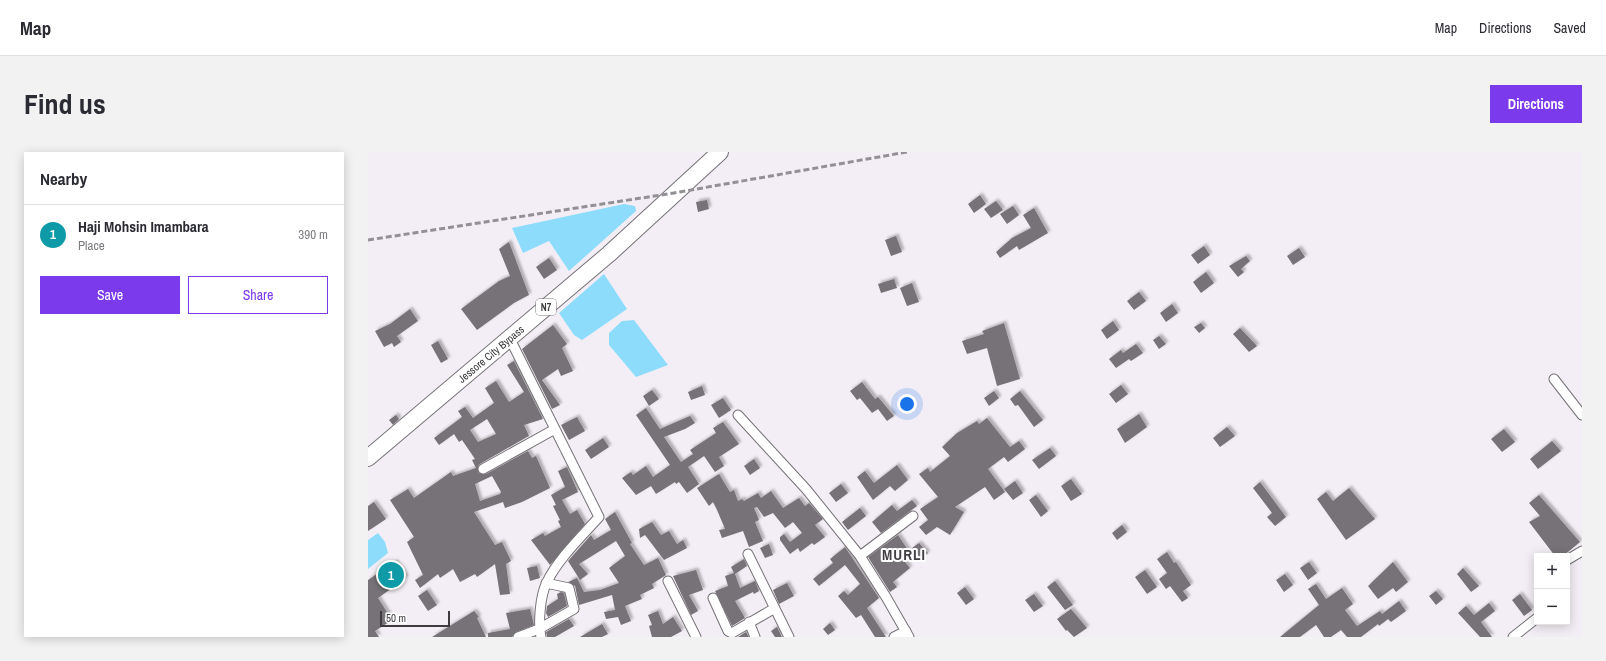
<!DOCTYPE html>
<html lang="en">
<head>
<meta charset="utf-8">
<style>
	body { margin:0; font-family:"Archivo Narrow",sans-serif; background:#f2f2f3; color:#2b2b33 }
	.controls { position:absolute; right:12px; bottom:12px; display:grid; overflow:hidden; border-radius:0px; box-shadow:0 2px 10px #0003 }
	.controls button { width:36px; height:36px; display:grid; place-items:center; padding:0; border:0; border-bottom:1px solid #e1e1e2; background:#fff; color:#2b2b33; font:20px sans-serif }
	.scale { position:absolute; left:12px; bottom:10px; width:70px; box-sizing:border-box; padding-left:4px; border:2px solid #3d3b3e; border-top:0; font-size:11px; line-height:14px; white-space:nowrap; color:#3d3b3e; -webkit-text-stroke:3px #fff; paint-order:stroke }
	.you { position:absolute; left:539px; top:252px; width:14px; height:14px; margin:-10px; border:3px solid #fff; border-radius:50%; background:#1a73e8; box-shadow:0 0 0 6px #1a73e833 }
	.badge { display:grid; place-items:center; width:26px; height:26px; border-radius:50%; background:#7c3aed; color:#fff; font-size:13px; font-weight:700 }
	.pin { position:absolute; translate:-50% -50%; border:2px solid #fff; box-shadow:0 1px 4px #0006 }
	.list { margin:0; padding:0; list-style:none }
	h2 { display:flex; justify-content:space-between; align-items:center; height:52px; margin:0; padding:0 16px; font-size:17px }
	h2 small { font-size:13px; font-weight:400; color:#7c7c81 }
	.list li { display:grid; grid-template-columns:26px 1fr auto; gap:12px; align-items:center; box-sizing:border-box; height:60px; padding:0 16px; border-top:1px solid #e1e1e2 }
	.list b { display:block; font-size:15px; white-space:nowrap }
	.list p { margin:0; font-size:13px; white-space:nowrap; color:#7c7c81 }
	.list em { font-size:13px; font-style:normal; color:#7c7c81 }
	.actions { display:flex; gap:8px; padding:12px 16px }
	.actions a { flex:1; padding:9px 0; border:1px solid #7c3aed; border-radius:0px; text-align:center; font-size:14px; color:#7c3aed }
	.actions .main { background:#7c3aed; color:#fff }
	.map { position:relative; flex:none; width:1214px; height:485px; overflow:hidden; border-radius:0px }
	header { display:flex; align-items:center; gap:24px; box-sizing:border-box; height:56px; padding:0 20px; background:#fff; border-bottom:1px solid #e1e1e2 }
	header strong { font-size:19px }
	nav { display:flex; gap:22px; margin-inline-start:auto; font-size:14px }
	.intro { display:flex; align-items:center; justify-content:space-between; box-sizing:border-box; height:96px; padding:0 24px }
	h1 { margin:0; font-size:28px }
	.button { padding:10px 18px; border-radius:0px; background:#7c3aed; color:#fff; font-size:14px; font-weight:700 }
	main { display:flex; gap:24px; padding:0 24px }
	aside { flex:1; background:#fff; border-radius:0px; box-shadow:0 2px 10px #0003 }
	.map>svg:first-child { display:block }
</style>
</head>
<body>
<header>
<strong>Map</strong>
<nav><a>Map</a><a>Directions</a><a>Saved</a></nav>
</header>
<div class="intro"><h1>Find us</h1><a class="button">Directions</a></div>
<main>
<aside>
<h2>Nearby<small></small></h2>
<ul class="list">
<li><span class="badge" style="background:#0f9aa8">1</span><div><b>Haji Mohsin Imambara</b><p>Place</p></div><em>390 m</em></li>
</ul>
<div class="actions"><a class="main">Save</a><a>Share</a></div>
</aside>
<div class="map">
<svg width="1214" height="485" viewBox="0 0 1214 485">
	<defs>
		<filter id="shadow"><feDropShadow dx="2.5" dy="-2.5" stdDeviation="1" flood-color="#0004"/></filter>
	</defs>
	<rect width="100%" height="100%" fill="#f3eef5"/>
	<path fill="#8ddcfb" d="M256,52l11,2 1,5 -67,60 -20,-30 -26,12 -11,-25z
		M236,122l23,35 -45,31 -8,-5 -15,-22z
		M266,168l34,45 -32,12 -27,-32v-12l13,-12z
		M10,381l7,9 3,11 -20,16v-29z"/>
	<path fill="#767277" fill-rule="evenodd" filter="url(#shadow)" d="M612,43l6,9 -12,9 -6,-9z
		M339,48l2,9 -11,3 -2,-10z
		M628,49l7,9 -12,8 -7,-9z
		M645,54l6,9 -12,9 -7,-10z
		M666,56l14,25 -29,17 -2,-4 -17,12 -4,-6 16,-14 19,-10 -8,-13z
		M528,84l6,16 -11,4 -6,-16z
		M141,90l20,53 -15,8 -37,27 -16,-21 38,-28 11,-5 -11,-27z
		M836,94l6,9 -12,9 -7,-9z
		M931,96l6,9 -12,8 -6,-9z
		M878,104l4,5 -9,8 3,3 -6,5 -9,-11z
		M181,106l8,12 -13,9 -8,-12z
		M838,120l8,11 -13,10 -8,-11z
		M526,127l3,9 -16,5 -3,-9z
		M544,131l7,19 -12,4 -7,-18z
		M771,140l7,9 -12,9 -7,-9z
		M804,152l6,9 -12,9 -6,-9z
		M42,157l8,12 -21,15 4,6 -7,5 -2,-4 -8,4 -9,-16 15,-7z
		M745,169l6,9 -12,9 -6,-9z
		M636,171l16,56 -23,7 -10,-38 -20,6 -5,-13 22,-7 -2,-3z
		M833,171l4,5 -6,5 -5,-6z
		M185,173l14,19 -5,4 11,23 -12,5 -3,-7 -16,11 18,25 -8,4 -30,-60z
		M872,176l17,18 -8,6 -16,-18z
		M791,184l7,8 -7,5 -6,-9z
		M70,189l10,18 -7,4 -10,-18z
		M768,192l7,9 -12,8 -2,-2 -13,9 -7,-9 12,-9 2,3z
		M146,209l29,58 -19,6 5,11 -2,1 -47,27 -2,2v6l2,2h6l42,-23 4,7 4,-2 14,32 -28,14 -17,6 -2,-6 -29,10 21,33 7,-3 9,19 -5,3 4,30 -10,1 -5,-31 -18,13 -2,-3 -15,8 -7,-13 -13,9 -2,-4 -18,14 -5,-8 8,-5 -16,-33 7,-5 -24,-37 18,-11 6,9 37,-26 2,4 23,-8 -4,-8 3,-1 -13,-19 -3,2 -5,-8 -15,11 -5,-7 28,-21 -4,-6 7,-4 8,11 21,-15 -9,-15 11,-7 13,21 15,-10 -17,-27zM119,267l9,15 -18,8 -8,-12zM124,324l9,16 -1,2 -20,7 -5,-17z
		M494,230l13,17 3,-2 16,19 -7,5 -9,-12 -6,4 -12,-15 -3,2 -7,-9z
		M753,233l7,9 -12,9 -7,-9z
		M334,234l3,9 -14,5 -3,-8z
		M284,238l7,9 -10,7 -6,-10z
		M626,239l5,7 -10,8 -5,-8z
		M652,239l23,29 -9,7 -16,-22 -3,1 -5,-7z
		M355,246l8,12 -12,8 -8,-13z
		M278,256l14,21 30,-13 5,7 -10,6 -21,8 17,25 12,-8 -3,-4 26,-17 -3,-5 10,-6 16,22 -20,13 5,9 -9,6 -11,-16 -16,11 11,17 -12,9 -8,-11 -3,2 -1,-2 -19,12 -5,-8 -15,9 -14,-17 9,-6 2,3 13,-9 7,11 17,-12 -34,-50z
		M771,262l8,13 -22,16 -8,-14z
		M28,263l3,4 -6,6 -4,-5z
		M209,265l8,14 -16,9 -8,-15z
		M619,266l23,29 9,-6 6,8 -17,13 -4,-5 -16,12 17,23 -11,8 -9,-13 -30,20 9,5 -14,23 -13,-8 -11,8 -7,-8 9,-7 -8,-11 18,-12 -19,-23 9,-6 2,4 20,-16 -8,-9 15,-14 20,-12 2,3z
		M859,275l8,9 -15,11 -7,-9z
		M1136,277l11,13 -13,10 -11,-13z
		M235,286l6,9 -18,12 -6,-9z
		M1184,289l9,10 -23,18 -8,-10z
		M682,296l6,8 -17,13 -7,-9z
		M386,307l6,9 -10,7 -6,-9z
		M529,313l11,15 -13,11 -5,-5 -17,14 -16,-23 8,-6 9,12z
		M199,315l11,25 -16,8 8,14 7,-4 8,14 -35,41 -19,-25 12,-7 2,3 16,-9 -3,-6 2,-1 -7,-14 3,-1 -5,-10 14,-8 -7,-16z
		M351,322l11,18 4,-2 4,11 4,-2 2,2 14,-8 3,5 10,-7 12,17 16,-10 6,8 4,-3 14,16 -8,6 10,12 -11,8 -2,-2 -12,9 -2,-4 -8,6 -10,-14v-3l4,-3 6,8 12,-9 -9,-11 -8,6 -12,-15 -9,4 -7,-10 -3,1 5,12 -4,2 8,19 -14,6 -6,-16 -21,7 -3,-8 6,-1 -8,-19 -4,-8 -4,4 -12,-18z
		M703,327l11,15 -11,7 -10,-15z
		M647,329l8,12 -10,7 -9,-11z
		M892,330l26,35 -11,9 -8,-9 5,-4 -19,-25z
		M473,332l7,9 -12,9 -7,-9z
		M981,336l26,31 -29,21 -29,-41 9,-7 7,9z
		M668,343l12,16 -7,6 -12,-17z
		M1171,343l41,47 -17,14h-8l-26,-34 11,-6 -11,-13z
		M544,348l5,6 -36,27 -9,-11 20,-17 5,6z
		M6,350l12,17 -18,12v-25z
		M492,356l6,8 -18,14 -6,-8z
		M247,360l17,31 -2,1 14,21 14,-7 8,17 -14,9 2,4 -14,7 2,4 -17,7 6,15 -10,4 -3,-8 -12,2 -2,-7 11,-2 -3,-15 -33,10 -4,-19 -7,-4 9,-4 7,14 16,-2 19,-7 -10,-15 16,-12 -9,-15 -37,23 9,10 -8,6 -12,-19 23,-26 3,5 17,-10 -6,-11z
		M284,370l9,13 8,-4 8,13 6,-4 4,8 -23,12 -19,-25 -5,3 -1,-9z
		M754,373l5,7 -10,8 -5,-7z
		M530,383l14,21 -7,6 5,6 -17,14 4,5 -7,5 -22,-35z
		M551,391l9,10 -7,6 -9,-11z
		M401,392l4,11 -8,3 -5,-10z
		M477,395l34,51 -12,10 19,29h-11l-14,-22 -5,3 -18,-22 6,-5 4,4 12,-11 -15,-19 -26,21 -6,-7 20,-16 -3,-4z
		M799,400l7,11 2,-1 15,23 -8,6 5,7 -6,4 -12,-16 -4,3 -7,-10 8,-6 -10,-14z
		M376,407l3,7 -12,8 5,14 15,-7 4,10 -5,3 -1,-2 -18,9 10,17 -13,8 -17,-35 13,-5 -3,-10 9,-3 -3,-6z
		M27,410l11,16 -28,20 14,22 -17,11 4,6h-11v-57z
		M941,410l8,11 -9,7 -8,-12z
		M1025,410l15,20 -12,10 -3,-4 -15,11 -10,-13z
		M169,414l3,12 -10,3 -3,-13z
		M1095,416l16,18 -8,6 -14,-18z
		M328,418l7,20 -14,5 9,16 -7,4 -18,-39z
		M777,418l12,17 -10,7 -12,-17z
		M917,422l8,11 -9,7 -8,-12z
		M687,429l18,24 -8,5 -18,-23z
		M419,431l7,13 -15,8 -6,-14z
		M948,432l10,15 16,-11 11,16 -8,6 12,16 23,-15 2,3 17,-13 7,10 -15,11 -3,-3 -9,7 -1,-2 -17,13h-14l-6,-7 -10,7h-7l-8,-12 -16,12h-20l39,-32 -11,-16z
		M597,435l9,12 -8,6 -9,-12z
		M59,438l10,15 -9,6 -10,-15z
		M1068,439l7,8 -7,6 -7,-9z
		M193,440l3,1 3,13 -19,11 -2,-4 1,-7 11,-7 -1,-5z
		M666,442l9,12 -9,6 -9,-12z
		M1152,442l12,16 -8,6 -12,-16z
		M1121,451l6,8 -14,11 11,15h-12l-22,-24 8,-7 8,9z
		M162,457l4,16 -18,7 -4,5h-24v-4l22,-4 -4,-16z
		M703,457l16,19 -13,9 -7,-7 -1,1 -9,-12z
		M106,459l5,6 -2,1 9,19h-54z
		M290,459l5,13 10,-7 9,14 -11,6h-19l-3,-11 3,-1 -4,-10z
		M201,467l5,7 -19,11h-8l-1,-5z
		M462,471l5,7 -7,5 -5,-6z
		M234,472l6,10 -6,3h-22z
		M409,475l5,10h-7l-4,-6z
		M378,480l3,5h-11z"/>
	<g fill="none" stroke-linecap="round" stroke-linejoin="round">
		<defs>
			<path id="street" d="M145,193l86,172c-18,20 -41,42 -52,65 -7,13 -9,42 -6,55
				M1186,227l28,36
				M370,263l68,74 54,67 26,41 23,40
				M115,317l72,-40
				M380,402l41,83
				M492,404l53,-40
				M1199,408l15,-9
				M300,429l28,56
				M345,446l15,33 4,2 43,-25
				M381,470l6,15
				M150,485l21,-8 35,-20 -5,-21 -23,-5
				M526,485l12,-6
				M1145,485l24,-19"/>
			<path id="highway" d="M0,306l241,-204 111,-102"/>
		</defs>
		<use href="#street" stroke="#757176" stroke-width="11"/>
		<use href="#highway" stroke="#757176" stroke-width="18"/>
		<use href="#street" stroke="#fff" stroke-width="9"/>
		<use href="#highway" stroke="#fff" stroke-width="16"/>
		<path stroke="#939095" stroke-width="3" stroke-dasharray="6 3" stroke-linecap="butt" d="M0,88l306,-47 233,-41"/>
	</g>
	<g text-anchor="middle" dominant-baseline="central" stroke-width="4" stroke-linejoin="round" paint-order="stroke">
		<rect fill="#fff" stroke="#777678" stroke-width="1" x="168" y="147" width="20" height="16" rx="3"/>
		<g font-size="10" font-weight="bold" fill="#3d3b3e">
			<text x="178" y="155">N7</text>
		</g>
		<g font-size="11" fill="#3d3b3e" stroke="#fff">
			<text transform="translate(123 202) rotate(-40)">Jessore City Bypass</text>
		</g>
		<g font-size="15" font-weight="bold" letter-spacing="1" fill="#423e44" stroke="#fff">
			<text x="536" y="402">MURLI</text>
		</g>
	</g>
</svg>
<div class="controls">
<button>+</button>
<button>−</button>
</div>
<div class="scale">50 m</div>
<div class="you"></div>
<div class="pin badge" style="left:23px;top:423px;background:#0f9aa8">1</div>
</div>
</main>
</body>
</html>
